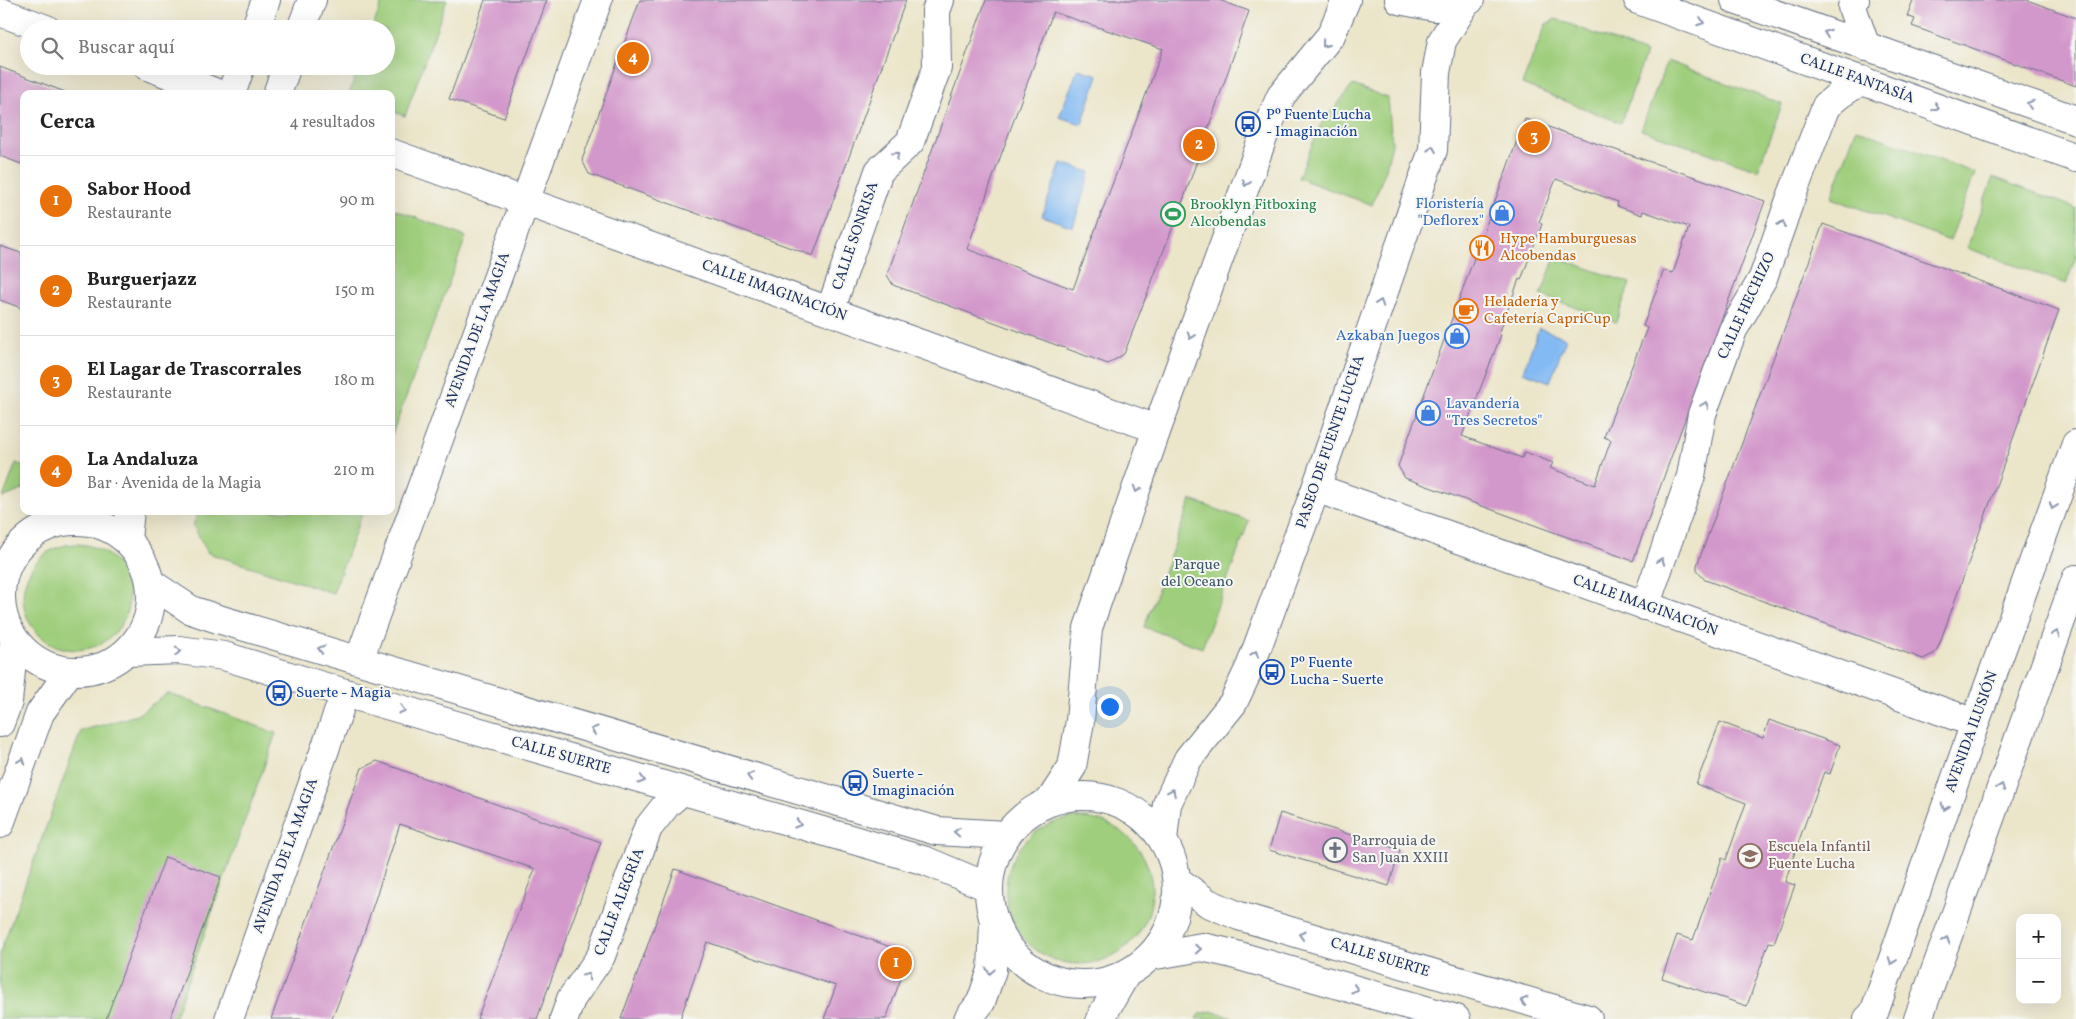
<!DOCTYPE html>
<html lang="es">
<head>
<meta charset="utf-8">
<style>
	body { margin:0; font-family:Vollkorn,serif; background:#f6f6f6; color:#222 }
	.controls { position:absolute; right:15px; bottom:15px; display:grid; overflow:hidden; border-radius:10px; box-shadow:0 5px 20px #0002 }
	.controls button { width:45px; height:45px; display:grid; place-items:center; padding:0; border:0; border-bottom:1px solid #e0e0e0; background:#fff; color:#222; font:25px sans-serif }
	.you { position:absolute; left:1109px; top:706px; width:18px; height:18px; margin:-12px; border:4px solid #fff; border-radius:50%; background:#1a73e8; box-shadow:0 0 0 8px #1a73e833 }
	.badge { display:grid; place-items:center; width:32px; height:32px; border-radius:50%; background:#7c3aed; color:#fff; font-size:16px; font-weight:700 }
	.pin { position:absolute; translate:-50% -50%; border:2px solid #fff; box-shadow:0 1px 5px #0006 }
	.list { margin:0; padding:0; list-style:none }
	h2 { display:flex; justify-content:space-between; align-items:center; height:65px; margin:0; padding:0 20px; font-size:21px }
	h2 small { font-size:16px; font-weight:400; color:#767676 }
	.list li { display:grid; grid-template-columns:32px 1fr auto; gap:15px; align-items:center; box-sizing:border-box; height:90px; padding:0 20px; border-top:1px solid #e0e0e0 }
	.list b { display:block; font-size:19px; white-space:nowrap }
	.list p { margin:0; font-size:16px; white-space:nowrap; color:#767676 }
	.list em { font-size:16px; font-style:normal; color:#767676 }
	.icon { flex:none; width:28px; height:28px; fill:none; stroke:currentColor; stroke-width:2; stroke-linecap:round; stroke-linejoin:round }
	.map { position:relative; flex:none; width:2076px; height:1019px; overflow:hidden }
	.search { position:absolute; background:#fff; box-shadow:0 5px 20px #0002; left:20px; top:20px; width:375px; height:55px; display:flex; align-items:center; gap:12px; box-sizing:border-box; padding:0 18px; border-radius:28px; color:#767676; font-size:19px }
	.panel { position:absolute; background:#fff; box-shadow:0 5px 20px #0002; left:20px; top:90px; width:375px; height:425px; border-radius:10px }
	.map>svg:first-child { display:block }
</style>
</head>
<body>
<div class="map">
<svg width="2076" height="1019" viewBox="0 0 2076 1019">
	<rect width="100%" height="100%" fill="#f6f6f2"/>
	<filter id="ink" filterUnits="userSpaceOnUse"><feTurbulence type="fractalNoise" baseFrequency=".02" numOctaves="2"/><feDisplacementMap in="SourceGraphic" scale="10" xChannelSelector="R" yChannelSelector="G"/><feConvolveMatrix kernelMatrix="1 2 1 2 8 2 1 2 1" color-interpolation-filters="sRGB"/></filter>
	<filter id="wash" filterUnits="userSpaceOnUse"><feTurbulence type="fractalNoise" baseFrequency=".0096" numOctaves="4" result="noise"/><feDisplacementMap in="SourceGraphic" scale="20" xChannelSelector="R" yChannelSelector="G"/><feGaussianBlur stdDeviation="1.12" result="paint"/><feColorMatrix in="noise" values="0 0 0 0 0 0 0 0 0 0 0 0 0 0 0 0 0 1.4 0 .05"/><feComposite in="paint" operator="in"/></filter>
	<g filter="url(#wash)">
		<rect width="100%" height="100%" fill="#ebe5c9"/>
		<path fill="#9fce7c" stroke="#5d7e6d" d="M383,0h64l-42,116 -14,-5v-17h-42l10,-28h27v-37h-14z
			M1556,19l90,34 -25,70 -99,-39 24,-60z
			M1667,61l115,43 -24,66 -117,-40z
			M1353,85l35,13 4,45 -6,26 -14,36 -74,-27 23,-54z
			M1856,129l119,44 -25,68 -119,-43z
			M1993,177l83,31v49l-10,27 -99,-36z
			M391,208l75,29 -75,200z
			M1555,257l75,26 -14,39 -75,-27z
			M16,463l8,3v23l-21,9z
			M1191,500l58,21 -47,127 -58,-21z
			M198,511h165l-30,82 -125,-40 -15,-27z
			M23 597a53 53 0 1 1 106 0a53 53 0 1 1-106 0Z
			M168,693l108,40 -102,286h-174v-66l81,-222 56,-16z
			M1006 891a73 73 0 1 1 146 0a73 73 0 1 1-146 0Z
			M1211,1011l25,8h-40l2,-4z"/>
		<path fill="#84baf3" stroke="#5074a8" d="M1078,69l20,6 -16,49 -23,-7z
			M1061,163l29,9 -17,55 -31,-11z
			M1539,328l27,10 -16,44 -27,-10z"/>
		<g id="blocks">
			<path fill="#d398cb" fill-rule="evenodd" d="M485,0h62l-43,118 -55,-19z
				M640,0h266l-93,256 -224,-82 -7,-14z
				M986,0h233l30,11 -65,187 -60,156 -16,10 -215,-79 -6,-10zM1053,12l110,37 -90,240 -106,-40z
				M1913,0h114l49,18v68l-164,-60 3,-7 -8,-3z
				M0,67l65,25 -41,2v71l-24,-9z
				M1525,119l240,82 -132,360 -228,-83 -7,-12zM1556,179l62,23 -1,4 25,9 1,-4 46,16 -16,46 -9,-3 -21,56 4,2 -43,109 7,3 -16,45 -45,-17 3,-5 -28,-11 -3,6 -60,-22 39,-101 -2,-1 20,-55 2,1 21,-56 -3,-2z
				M1823,224l236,86 -120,335 -4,8 -12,6 -218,-79 -8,-9v-6z
				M0,246l24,8v55l-24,-9z
				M1769,720l71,25 -10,29 -6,-2 -26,71 -13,39 10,3 -21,58 -5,-1 -22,64 -85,-28 15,-43 16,5 29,-82 4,2 20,-57 -50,-19 24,-62 43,16z
				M377,761l224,81 -64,177h-60l58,-150 -135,-45 -43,130 -25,65h-61l91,-251z
				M1280,813l120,37 -11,36 -120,-36z
				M165,857l56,20 -51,142h-64z
				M675,869l235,85 -24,65h-62l12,-33 -129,-44 -27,77h-59z"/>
		</g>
	</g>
	<g filter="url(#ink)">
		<use href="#blocks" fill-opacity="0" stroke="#646f83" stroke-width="1"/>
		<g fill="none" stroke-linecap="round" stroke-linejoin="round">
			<defs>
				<path id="minor" d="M1399,0l36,7 35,-7
					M1638,0l438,158
					M1735,0l341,120
					M1855,0l-3,7 14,40
					M0,12l46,17
					M255,29l11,-29
					M301,29l11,-29
					M148,66l71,28
					M231,94l10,-28
					M277,94l10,-28
					M391,153l766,276
					M830,311l49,-140 31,-29 27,-74 -1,-57 4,-11
					M1316,488l659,235
					M62,521l8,-10
					M127,539l3,-28
					M1645,606l46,-130 11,-62 31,-84 30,-52 27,-78 36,-94 13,-11 23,-15
					M359,660l239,-660
					M0,723l8,-21 6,-62
					M1050,801l22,-34 8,-46 8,-93 69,-199 108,-297 16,-36 50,-61 15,-35
					M0,824l40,-111 29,-41
					M1163,840l4,-36 21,-45 45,-56 17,-36 66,-179 117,-338 3,-77 6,-32 25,-40
					M229,1019l116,-326
					M564,1019l7,-20 30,-43 47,-128 19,-24 15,-13
					M968,1019l13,-17 11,-32 2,-48
					M1100,1019l26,-45"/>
				<path id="major" d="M1 596a75 75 0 1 1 150 0a75 75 0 1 1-150 0Z
					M152,584l39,26 27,9 719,212 69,4
					M129,652l50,-2 45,6 121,37 581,168 62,26
					M989 890a94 94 0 1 1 188 0a94 94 0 1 1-188 0Z
					M1178,881l30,22 31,13 349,103
					M1150,956l52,-9 27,6 227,66
					M1868,1019l6,-6 101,-290 101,-279
					M1918,1019l158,-440"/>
			</defs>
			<use href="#minor" stroke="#646f83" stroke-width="30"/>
			<use href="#major" stroke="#646f83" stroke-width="30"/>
			<use href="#minor" stroke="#fff" stroke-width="28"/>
			<use href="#major" stroke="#fff" stroke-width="28"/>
		</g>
		<defs><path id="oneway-chevron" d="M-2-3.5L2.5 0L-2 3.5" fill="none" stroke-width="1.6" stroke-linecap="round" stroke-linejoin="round" transform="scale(1.25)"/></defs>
		<g stroke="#8d97ae">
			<use href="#oneway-chevron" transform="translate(1701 22) rotate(20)"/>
			<use href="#oneway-chevron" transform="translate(1827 33) rotate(-160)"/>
			<use href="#oneway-chevron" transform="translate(1325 44) rotate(129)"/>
			<use href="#oneway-chevron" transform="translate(2030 104) rotate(-161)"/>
			<use href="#oneway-chevron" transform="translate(1936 107) rotate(20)"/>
			<use href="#oneway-chevron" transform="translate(1432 149) rotate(-80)"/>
			<use href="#oneway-chevron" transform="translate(896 155) rotate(-44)"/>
			<use href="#oneway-chevron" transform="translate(1246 183) rotate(110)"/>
			<use href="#oneway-chevron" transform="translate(1782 224) rotate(-71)"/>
			<use href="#oneway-chevron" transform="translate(1380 303) rotate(-71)"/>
			<use href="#oneway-chevron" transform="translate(1191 336) rotate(110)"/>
			<use href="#oneway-chevron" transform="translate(1705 405) rotate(-69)"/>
			<use href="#oneway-chevron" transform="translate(1137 489) rotate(109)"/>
			<use href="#oneway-chevron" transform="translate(2053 506) rotate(110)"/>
			<use href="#oneway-chevron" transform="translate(1661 561) rotate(-70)"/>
			<use href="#oneway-chevron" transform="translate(2056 634) rotate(-70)"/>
			<use href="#oneway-chevron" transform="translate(321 649) rotate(-164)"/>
			<use href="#oneway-chevron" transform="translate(178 651) rotate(3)"/>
			<use href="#oneway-chevron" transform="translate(1255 654) rotate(-70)"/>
			<use href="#oneway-chevron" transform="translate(402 710) rotate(16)"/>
			<use href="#oneway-chevron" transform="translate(594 730) rotate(-163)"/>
			<use href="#oneway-chevron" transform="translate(22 761) rotate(-70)"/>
			<use href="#oneway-chevron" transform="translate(750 776) rotate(-164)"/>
			<use href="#oneway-chevron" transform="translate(642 780) rotate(16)"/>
			<use href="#oneway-chevron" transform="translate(2001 787) rotate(-70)"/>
			<use href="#oneway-chevron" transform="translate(1172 792) rotate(-64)"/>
			<use href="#oneway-chevron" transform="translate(1945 807) rotate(109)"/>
			<use href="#oneway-chevron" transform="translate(798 824) rotate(16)"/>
			<use href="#oneway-chevron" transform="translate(957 832) rotate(-177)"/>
			<use href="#oneway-chevron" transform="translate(1302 935) rotate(-163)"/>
			<use href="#oneway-chevron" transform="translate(1946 940) rotate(-70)"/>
			<use href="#oneway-chevron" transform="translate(1198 949) rotate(-4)"/>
			<use href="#oneway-chevron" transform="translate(1892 961) rotate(109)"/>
			<use href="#oneway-chevron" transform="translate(990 971) rotate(101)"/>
			<use href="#oneway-chevron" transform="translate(587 976) rotate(-55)"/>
			<use href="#oneway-chevron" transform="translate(1355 989) rotate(17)"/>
			<use href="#oneway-chevron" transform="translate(1524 1001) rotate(-164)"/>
		</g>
	</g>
	<defs>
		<symbol id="bus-ring" viewBox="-11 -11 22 22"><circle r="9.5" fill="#f6f6f2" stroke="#1a4fb4" stroke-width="1.5"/><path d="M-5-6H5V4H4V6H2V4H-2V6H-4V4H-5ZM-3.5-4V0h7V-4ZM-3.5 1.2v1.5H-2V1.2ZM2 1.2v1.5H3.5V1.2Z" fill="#1a4fb4"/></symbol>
		<symbol id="shop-ring" viewBox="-11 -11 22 22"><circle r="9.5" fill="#f6f6f2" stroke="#3f7fe0" stroke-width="1.5"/><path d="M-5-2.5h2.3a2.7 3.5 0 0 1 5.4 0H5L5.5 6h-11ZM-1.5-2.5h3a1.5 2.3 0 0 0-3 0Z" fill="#3f7fe0"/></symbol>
		<symbol id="stadium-ring" viewBox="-11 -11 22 22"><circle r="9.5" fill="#f6f6f2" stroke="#2e9e5b" stroke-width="1.5"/><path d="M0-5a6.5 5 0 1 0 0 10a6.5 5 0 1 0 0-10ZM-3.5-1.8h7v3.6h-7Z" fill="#2e9e5b"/></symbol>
		<symbol id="restaurant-ring" viewBox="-11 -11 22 22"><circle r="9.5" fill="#f6f6f2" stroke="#e8710a" stroke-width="1.5"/><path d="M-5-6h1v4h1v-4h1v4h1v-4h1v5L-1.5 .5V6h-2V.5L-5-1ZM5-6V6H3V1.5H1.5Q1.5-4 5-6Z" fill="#e8710a"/></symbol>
		<symbol id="cafe-ring" viewBox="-11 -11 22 22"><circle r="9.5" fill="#f6f6f2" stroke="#e8710a" stroke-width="1.5"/><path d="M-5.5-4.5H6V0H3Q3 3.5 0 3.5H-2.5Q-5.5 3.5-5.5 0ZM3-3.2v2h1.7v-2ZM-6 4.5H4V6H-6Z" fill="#e8710a"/></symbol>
		<symbol id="church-ring" viewBox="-11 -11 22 22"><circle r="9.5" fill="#f6f6f2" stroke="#6b7280" stroke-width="1.5"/><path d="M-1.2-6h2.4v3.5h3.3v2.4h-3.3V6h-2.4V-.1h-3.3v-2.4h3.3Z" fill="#6b7280"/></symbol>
		<symbol id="school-ring" viewBox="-11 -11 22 22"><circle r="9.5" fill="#f6f6f2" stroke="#8d6e63" stroke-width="1.5"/><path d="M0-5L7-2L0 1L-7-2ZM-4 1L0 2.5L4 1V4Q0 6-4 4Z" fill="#8d6e63"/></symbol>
	</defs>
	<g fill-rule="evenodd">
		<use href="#bus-ring" x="1234" y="110" width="28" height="28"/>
		<use href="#shop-ring" x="1488" y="199" width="28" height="28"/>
		<use href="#stadium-ring" x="1159" y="200" width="28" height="28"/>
		<use href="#restaurant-ring" x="1468" y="234" width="28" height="28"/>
		<use href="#cafe-ring" x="1452" y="297" width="28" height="28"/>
		<use href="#shop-ring" x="1443" y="322" width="28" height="28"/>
		<use href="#shop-ring" x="1414" y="399" width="28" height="28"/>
		<use href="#bus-ring" x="1258" y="658" width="28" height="28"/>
		<use href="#bus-ring" x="265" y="679" width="28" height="28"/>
		<use href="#bus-ring" x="841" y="769" width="28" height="28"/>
		<use href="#church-ring" x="1321" y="836" width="28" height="28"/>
		<use href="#school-ring" x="1736" y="842" width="28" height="28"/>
	</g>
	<g text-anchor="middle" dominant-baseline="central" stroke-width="4" stroke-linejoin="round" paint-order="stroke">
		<g font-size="15" fill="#1b2f5e" stroke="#f6f6f2">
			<text transform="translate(1857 79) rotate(20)">CALLE FANTASÍA</text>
			<text transform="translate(856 236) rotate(-71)">CALLE SONRISA</text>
			<text transform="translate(774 291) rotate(20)">CALLE IMAGINACIÓN</text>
			<text transform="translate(1747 306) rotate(-65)">CALLE HECHIZO</text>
			<text transform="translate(478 330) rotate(-70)">AVENIDA DE LA MAGIA</text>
			<text transform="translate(1331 442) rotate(-71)">PASEO DE FUENTE LUCHA</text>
			<text transform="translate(1645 606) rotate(20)">CALLE IMAGINACIÓN</text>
			<text transform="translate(1972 732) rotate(-70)">AVENIDA ILUSIÓN</text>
			<text transform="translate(561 756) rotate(16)">CALLE SUERTE</text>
			<text transform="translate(286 856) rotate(-70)">AVENIDA DE LA MAGIA</text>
			<text transform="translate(620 902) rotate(-69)">CALLE ALEGRÍA</text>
			<text transform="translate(1380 958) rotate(17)">CALLE SUERTE</text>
		</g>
		<g font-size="15" fill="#164399" stroke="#f6f6f2" text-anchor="start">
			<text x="1266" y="115">Pº Fuente Lucha<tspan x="1266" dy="17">- Imaginación</tspan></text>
			<text x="1290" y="663">Pº Fuente<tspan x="1290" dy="17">Lucha - Suerte</tspan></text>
			<text x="296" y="693">Suerte - Magia</text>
			<text x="872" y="774">Suerte -<tspan x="872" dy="17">Imaginación</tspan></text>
		</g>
		<g font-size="15" fill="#366cbe" stroke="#f6f6f2" text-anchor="end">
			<text x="1484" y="204">Floristería<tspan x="1484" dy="17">"Deflorex"</tspan></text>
			<text x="1440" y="336">Azkaban Juegos</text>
			<text x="1446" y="404" text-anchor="start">Lavandería<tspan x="1446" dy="17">"Tres Secretos"</tspan></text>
		</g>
		<g font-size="15" fill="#27864d" stroke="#f6f6f2" text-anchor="start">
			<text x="1190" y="205">Brooklyn Fitboxing<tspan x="1190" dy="17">Alcobendas</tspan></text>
		</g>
		<g font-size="15" fill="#c56008" stroke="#f6f6f2" text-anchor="start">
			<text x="1500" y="239">Hype Hamburguesas<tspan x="1500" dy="17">Alcobendas</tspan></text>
			<text x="1484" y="302">Heladería y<tspan x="1484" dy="17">Cafetería CapriCup</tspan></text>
		</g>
		<g font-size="15" fill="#3c5766" stroke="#f6f6f2">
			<text x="1197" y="565">Parque<tspan x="1197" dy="17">del Oceano</tspan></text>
		</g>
		<g font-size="15" fill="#5b616d" stroke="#f6f6f2" text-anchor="start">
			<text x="1352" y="841">Parroquia de<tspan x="1352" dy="17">San Juan XXIII</tspan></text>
		</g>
		<g font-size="15" fill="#785e54" stroke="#f6f6f2" text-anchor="start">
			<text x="1768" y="847">Escuela Infantil<tspan x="1768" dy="17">Fuente Lucha</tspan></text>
		</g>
	</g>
</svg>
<div class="controls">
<button>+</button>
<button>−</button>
</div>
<div class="you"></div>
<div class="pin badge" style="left:896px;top:963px;background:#e8710a">1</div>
<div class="pin badge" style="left:1199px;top:145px;background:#e8710a">2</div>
<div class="pin badge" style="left:1534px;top:137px;background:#e8710a">3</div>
<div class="pin badge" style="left:633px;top:58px;background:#e8710a">4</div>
<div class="search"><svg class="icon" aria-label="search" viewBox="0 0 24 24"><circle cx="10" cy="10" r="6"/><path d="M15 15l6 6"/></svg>Buscar aquí</div>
<section class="panel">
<h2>Cerca<small>4 resultados</small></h2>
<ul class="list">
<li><span class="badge" style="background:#e8710a">1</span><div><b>Sabor Hood</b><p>Restaurante</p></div><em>90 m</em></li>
<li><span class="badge" style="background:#e8710a">2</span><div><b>Burguerjazz</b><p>Restaurante</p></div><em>150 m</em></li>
<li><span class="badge" style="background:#e8710a">3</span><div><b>El Lagar de Trascorrales</b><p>Restaurante</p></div><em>180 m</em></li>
<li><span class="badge" style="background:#e8710a">4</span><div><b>La Andaluza</b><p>Bar · Avenida de la Magia</p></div><em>210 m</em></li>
</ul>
</section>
</div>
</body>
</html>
